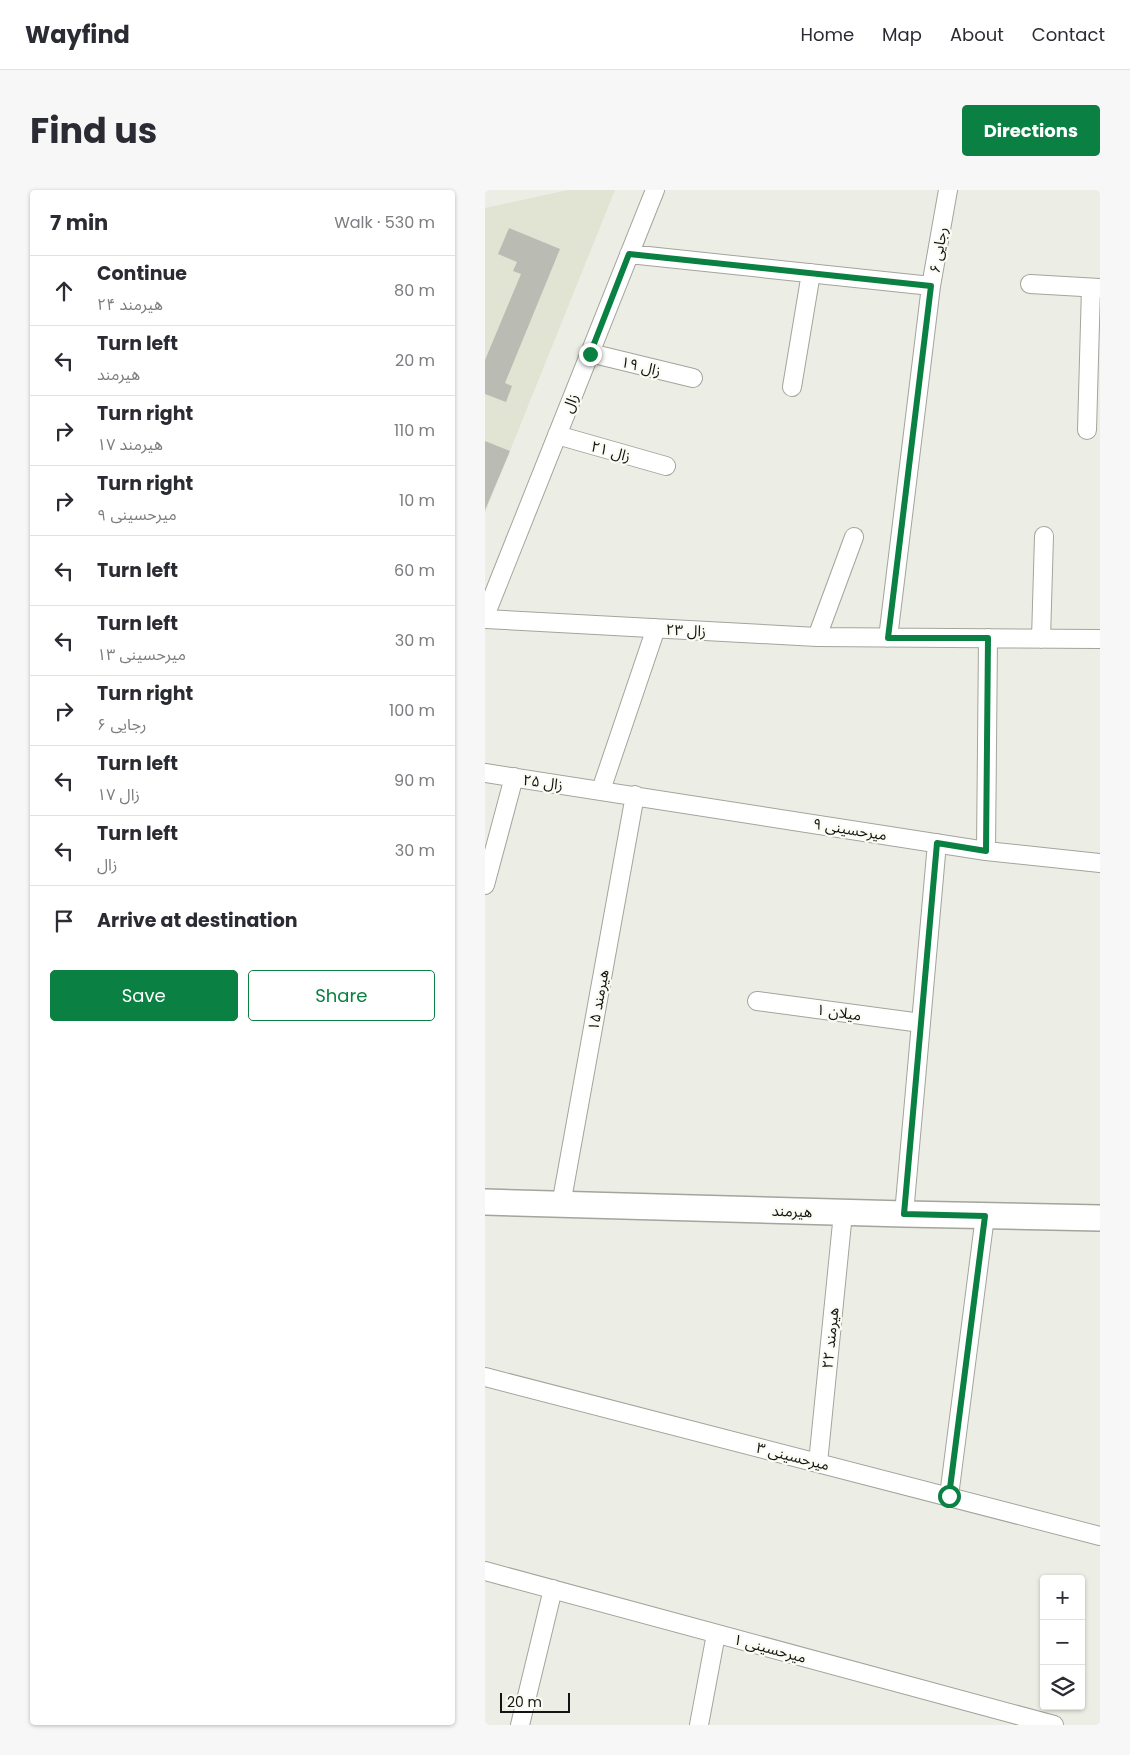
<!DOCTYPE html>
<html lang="en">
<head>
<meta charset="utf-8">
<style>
	body { margin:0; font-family:Poppins,"Noto Sans Arabic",sans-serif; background:#f7f7f7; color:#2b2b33 }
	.controls { position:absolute; right:15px; bottom:15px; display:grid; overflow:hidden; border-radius:5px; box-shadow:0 1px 4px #0004 }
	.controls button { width:45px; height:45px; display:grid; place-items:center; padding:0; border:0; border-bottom:1px solid #e1e1e2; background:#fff; color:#2b2b33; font:25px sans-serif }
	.scale { position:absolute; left:15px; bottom:12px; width:70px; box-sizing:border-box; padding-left:5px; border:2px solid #131411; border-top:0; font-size:14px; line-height:18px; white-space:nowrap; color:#131411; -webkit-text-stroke:4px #fafbf2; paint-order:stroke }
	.stop { position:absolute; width:15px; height:15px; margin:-11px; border:4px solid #0b8043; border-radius:50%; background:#fff }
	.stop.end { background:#0b8043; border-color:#fff; box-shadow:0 1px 5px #0008 }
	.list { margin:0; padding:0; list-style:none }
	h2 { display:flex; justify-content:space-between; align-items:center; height:65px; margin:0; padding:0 20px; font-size:21px }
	h2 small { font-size:16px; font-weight:400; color:#7c7c81 }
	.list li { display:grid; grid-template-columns:32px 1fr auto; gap:15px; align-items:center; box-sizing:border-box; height:70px; padding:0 20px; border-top:1px solid #e1e1e2 }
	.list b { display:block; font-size:19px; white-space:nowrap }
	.list p { margin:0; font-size:16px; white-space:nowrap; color:#7c7c81 }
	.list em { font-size:16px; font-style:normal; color:#7c7c81 }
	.actions { display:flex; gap:10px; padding:15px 20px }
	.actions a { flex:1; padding:11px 0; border:1px solid #0b8043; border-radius:5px; text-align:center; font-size:18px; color:#0b8043 }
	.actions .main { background:#0b8043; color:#fff }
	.icon { flex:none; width:28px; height:28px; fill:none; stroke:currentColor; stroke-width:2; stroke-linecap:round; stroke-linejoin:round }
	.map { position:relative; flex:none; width:615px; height:1535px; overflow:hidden; border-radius:5px }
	header { display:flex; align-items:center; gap:30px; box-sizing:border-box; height:70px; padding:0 25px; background:#fff; border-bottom:1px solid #e1e1e2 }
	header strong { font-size:24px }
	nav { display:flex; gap:28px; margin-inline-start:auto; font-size:18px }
	.intro { display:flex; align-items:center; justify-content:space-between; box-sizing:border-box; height:120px; padding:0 30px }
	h1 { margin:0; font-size:35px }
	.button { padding:12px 22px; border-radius:5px; background:#0b8043; color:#fff; font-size:18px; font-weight:700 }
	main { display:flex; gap:30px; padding:0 30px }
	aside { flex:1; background:#fff; border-radius:5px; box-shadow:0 1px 4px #0004 }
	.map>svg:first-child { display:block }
</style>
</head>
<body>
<header>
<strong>Wayfind</strong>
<nav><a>Home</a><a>Map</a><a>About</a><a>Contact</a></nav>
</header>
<div class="intro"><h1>Find us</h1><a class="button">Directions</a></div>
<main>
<aside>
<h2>7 min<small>Walk · 530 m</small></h2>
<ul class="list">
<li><svg class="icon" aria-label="ahead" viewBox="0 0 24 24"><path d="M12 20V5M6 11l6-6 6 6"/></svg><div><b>Continue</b><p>هیرمند ۲۴</p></div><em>80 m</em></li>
<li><svg class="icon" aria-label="left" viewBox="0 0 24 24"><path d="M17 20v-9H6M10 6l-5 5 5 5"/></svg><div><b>Turn left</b><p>هیرمند</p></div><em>20 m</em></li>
<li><svg class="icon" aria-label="right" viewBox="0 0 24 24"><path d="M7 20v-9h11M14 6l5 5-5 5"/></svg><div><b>Turn right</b><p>هیرمند ۱۷</p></div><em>110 m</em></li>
<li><svg class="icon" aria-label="right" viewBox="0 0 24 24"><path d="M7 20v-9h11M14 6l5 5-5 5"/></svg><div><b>Turn right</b><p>میرحسینی ۹</p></div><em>10 m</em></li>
<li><svg class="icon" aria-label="left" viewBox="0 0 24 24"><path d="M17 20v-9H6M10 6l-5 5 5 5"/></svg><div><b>Turn left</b></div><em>60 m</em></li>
<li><svg class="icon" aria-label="left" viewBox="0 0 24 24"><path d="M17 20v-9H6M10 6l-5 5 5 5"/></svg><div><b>Turn left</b><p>میرحسینی ۱۳</p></div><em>30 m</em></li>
<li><svg class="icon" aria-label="right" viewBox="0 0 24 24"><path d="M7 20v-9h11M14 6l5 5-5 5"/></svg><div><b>Turn right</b><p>رجایی ۶</p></div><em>100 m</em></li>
<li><svg class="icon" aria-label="left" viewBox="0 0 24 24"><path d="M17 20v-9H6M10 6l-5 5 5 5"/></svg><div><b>Turn left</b><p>زال ۱۷</p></div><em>90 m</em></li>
<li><svg class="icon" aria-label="left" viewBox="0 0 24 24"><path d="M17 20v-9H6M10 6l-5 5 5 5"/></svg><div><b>Turn left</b><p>زال</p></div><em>30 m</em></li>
<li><svg class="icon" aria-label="arrive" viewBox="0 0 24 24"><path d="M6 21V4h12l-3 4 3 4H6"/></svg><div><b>Arrive at destination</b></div></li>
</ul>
<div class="actions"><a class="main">Save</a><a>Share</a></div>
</aside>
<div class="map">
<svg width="615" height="1535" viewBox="0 0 615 1535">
	<rect width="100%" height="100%" fill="#eceee5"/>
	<path fill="#e1e3d3" d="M83,0h47l-130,323v-305z"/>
	<path fill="#babbb3" d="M24,38l51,21 -55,134 7,3 -6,16 -21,-8v-34l36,-86 -8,-3 4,-9 -19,-8z
		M0,251l25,10 -25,59z"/>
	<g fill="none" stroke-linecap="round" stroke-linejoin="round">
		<defs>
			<path id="street" d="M144,64l302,32
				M545,94l70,4
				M105,163l103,25
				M307,197l19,-114
				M602,240l4,-142
				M72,245l109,31
				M0,426l170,-426
				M0,429l332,18 283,2
				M332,447l37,-100
				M403,448l43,-352 17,-96
				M556,449l3,-103
				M0,583l501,78 114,12
				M116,600l55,-162
				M501,661l2,-213
				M0,695l29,-108
				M272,811l164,22
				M76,1015l74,-410
				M419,1024l33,-371
				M0,1187l615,159
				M333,1273l25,-250
				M464,1306l36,-280
				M0,1381l569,154
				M35,1535l33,-136
				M214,1535l17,-91"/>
			<path id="secondary" d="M0,1012l419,12 196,4"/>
		</defs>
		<use href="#street" stroke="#a3a49c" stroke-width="20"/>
		<use href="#secondary" stroke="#a3a49c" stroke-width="28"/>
		<use href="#street" stroke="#fff" stroke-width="18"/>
		<use href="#secondary" stroke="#fff" stroke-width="25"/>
	</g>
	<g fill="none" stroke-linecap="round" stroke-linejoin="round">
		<path stroke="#0b8043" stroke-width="6" d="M105,164l39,-100 302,32 -43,352h100l-2,213 -49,-8 -33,371 81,2 -36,280"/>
	</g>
	<g text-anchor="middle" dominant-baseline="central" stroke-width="4.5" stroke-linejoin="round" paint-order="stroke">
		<g font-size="15" fill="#131411" stroke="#fafbf2">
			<text transform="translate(453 60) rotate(-80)">رجایی ۶</text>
			<text transform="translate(156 176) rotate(14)">زال ۱۹</text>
			<text transform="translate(85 213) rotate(-68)">زال</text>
			<text transform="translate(126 261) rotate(16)">زال ۲۱</text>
			<text transform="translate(201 440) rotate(3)">زال ۲۳</text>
			<text transform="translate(58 592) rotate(8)">زال ۲۵</text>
			<text transform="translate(365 639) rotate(9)">میرحسینی ۹</text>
			<text transform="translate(113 810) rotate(-80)">هیرمند ۱۵</text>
			<text transform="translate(354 822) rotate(8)">میلان ۱</text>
			<text transform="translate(307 1021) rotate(2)">هیرمند</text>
			<text transform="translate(345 1148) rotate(-84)">هیرمند ۲۲</text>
			<text transform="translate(308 1266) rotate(14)">میرحسینی ۳</text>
			<text transform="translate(285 1458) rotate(15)">میرحسینی ۱</text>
		</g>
	</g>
</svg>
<div class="controls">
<button>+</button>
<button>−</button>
<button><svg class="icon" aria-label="layers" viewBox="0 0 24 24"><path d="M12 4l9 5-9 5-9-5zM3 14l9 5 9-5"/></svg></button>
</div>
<div class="scale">20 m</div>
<div class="stop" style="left:464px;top:1306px"></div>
<div class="stop end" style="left:105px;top:164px"></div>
</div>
</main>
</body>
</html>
